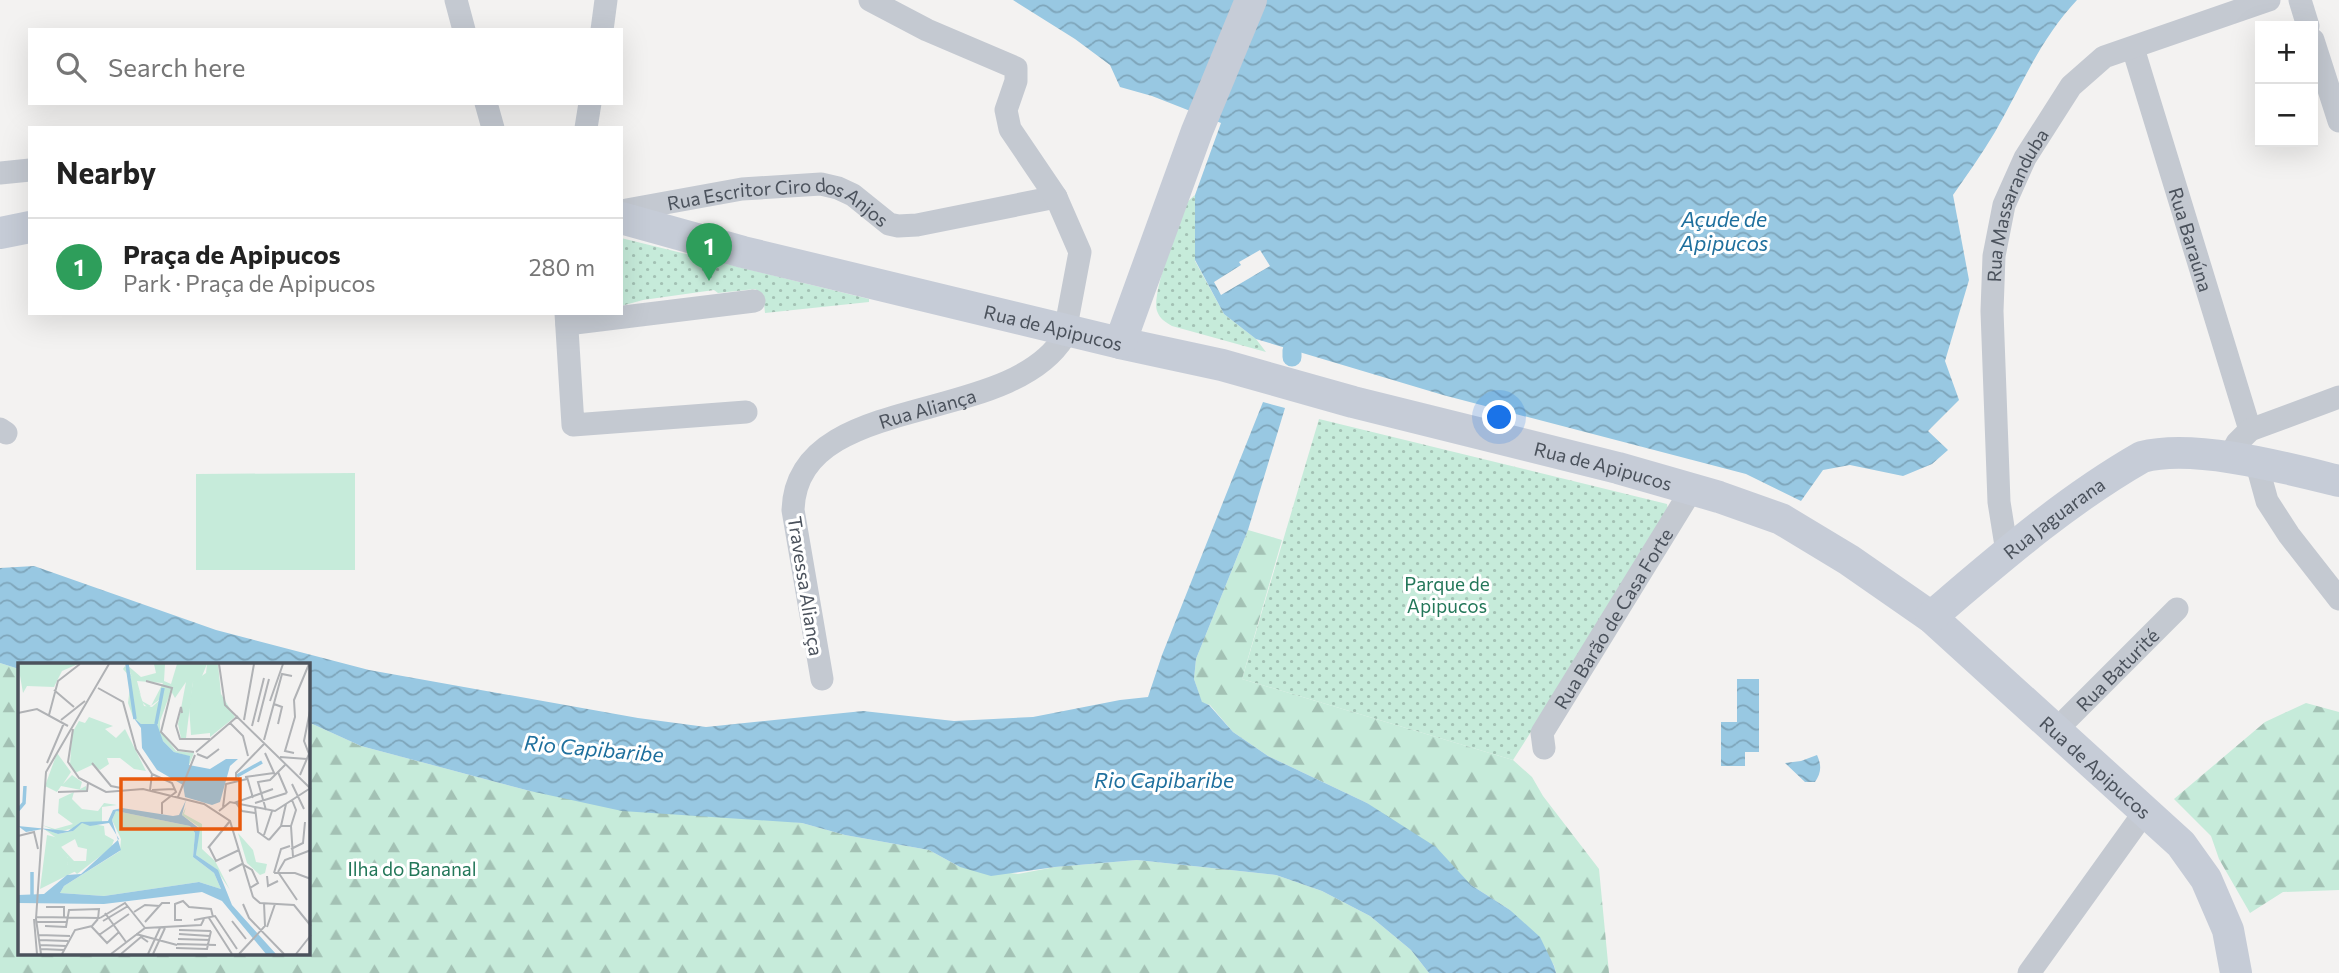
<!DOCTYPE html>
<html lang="en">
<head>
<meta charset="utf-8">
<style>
	body { margin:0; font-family:Commissioner,sans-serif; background:#f6f6f6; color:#222 }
	.controls { position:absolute; right:21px; top:21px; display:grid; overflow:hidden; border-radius:0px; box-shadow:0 7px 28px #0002 }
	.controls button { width:63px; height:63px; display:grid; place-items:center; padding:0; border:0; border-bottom:2px solid #e0e0e0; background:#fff; color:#222; font:35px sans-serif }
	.you { position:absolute; left:1500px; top:418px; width:24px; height:24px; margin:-18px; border:5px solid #fff; border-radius:50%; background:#1a73e8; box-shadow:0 0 0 10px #1a73e833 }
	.badge { display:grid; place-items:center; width:46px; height:46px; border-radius:50%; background:#b45309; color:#fff; font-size:23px; font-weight:700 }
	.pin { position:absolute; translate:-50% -58px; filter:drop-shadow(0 2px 4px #0008) }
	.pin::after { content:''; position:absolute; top:37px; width:24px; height:21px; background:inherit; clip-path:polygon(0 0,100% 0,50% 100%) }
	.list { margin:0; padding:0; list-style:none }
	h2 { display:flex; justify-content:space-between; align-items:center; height:91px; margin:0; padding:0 28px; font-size:30px }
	h2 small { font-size:23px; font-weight:400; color:#767676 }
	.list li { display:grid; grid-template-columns:46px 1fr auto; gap:21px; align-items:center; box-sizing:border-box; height:98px; padding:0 28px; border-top:2px solid #e0e0e0 }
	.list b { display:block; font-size:26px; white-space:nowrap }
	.list p { margin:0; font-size:23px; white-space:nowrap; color:#767676 }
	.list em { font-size:23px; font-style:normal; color:#767676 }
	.icon { flex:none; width:38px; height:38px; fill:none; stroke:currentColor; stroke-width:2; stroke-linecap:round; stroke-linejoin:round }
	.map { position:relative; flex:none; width:2339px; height:973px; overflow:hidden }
	.search { position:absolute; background:#fff; box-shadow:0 7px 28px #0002; left:28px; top:28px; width:595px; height:77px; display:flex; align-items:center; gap:18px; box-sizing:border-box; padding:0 24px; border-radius:0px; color:#767676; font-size:26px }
	.panel { position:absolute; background:#fff; box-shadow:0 7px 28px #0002; left:28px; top:126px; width:595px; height:189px; border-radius:0px }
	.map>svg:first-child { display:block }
</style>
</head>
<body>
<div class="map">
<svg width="2339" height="973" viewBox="0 0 2339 973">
	<defs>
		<pattern id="green-dots" width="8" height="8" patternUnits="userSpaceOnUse" patternTransform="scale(1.75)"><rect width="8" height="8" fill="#c6ebda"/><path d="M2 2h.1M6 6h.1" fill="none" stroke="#a3c1b4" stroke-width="1.8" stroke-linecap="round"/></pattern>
		<pattern id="forest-firs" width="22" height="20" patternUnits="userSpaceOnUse" patternTransform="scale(1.75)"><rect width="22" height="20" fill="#c6ebda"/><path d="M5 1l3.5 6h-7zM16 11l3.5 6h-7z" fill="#a3c1b4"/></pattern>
		<pattern id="water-waves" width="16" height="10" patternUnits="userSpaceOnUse" patternTransform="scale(1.75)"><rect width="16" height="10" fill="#98c8e2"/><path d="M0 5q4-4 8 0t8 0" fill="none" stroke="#7ea5ba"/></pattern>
	</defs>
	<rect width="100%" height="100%" fill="#f3f2f1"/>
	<path fill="url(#green-dots)" d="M1195,195v66l29,53 32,25 10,13 -94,-26c-7,-4 -12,-7 -15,-15 -6,-18 22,-87 29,-108z
		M621,238l248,61v3l-104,11 -2,-19 -8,-5 -37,4 -4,-3 -71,10 -22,6z
		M1319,419l348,85 2,12 -156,244 -271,-81z"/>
	<path fill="url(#forest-firs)" d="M1248,530l34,10 -40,139 271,81 19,17 11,19 56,73 10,104h-53l-2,-8 -44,-55 -39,-25 -104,-82 -99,-47 -35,-24 -23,-27 -8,-2 -8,-24 2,-20z
		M0,663l19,6v285h289v-232l53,24 169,45 272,32 43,12 84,15 31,17 58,7 37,-7 82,-7 139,15 46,16 48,25 41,34 18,23h-1429z
		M2306,703l33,9v178l-56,2 -33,21 -31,-54 -8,-23 -37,-37 91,-77z"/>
	<path fill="#c6ebda" d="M355,473v97h-159v-96z"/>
	<path fill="url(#water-waves)" d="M1013,0h1064c-37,39 -56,87 -82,132 -13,22 -28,43 -42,63l16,85 -24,81 14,39 -31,31 20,19 -16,14 -29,12 -53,-11 -27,5 -22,31 -55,-27 -303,-79 -187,-56 -32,-25 -29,-54v-65l26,-72 -69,-27 -32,-9 -10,-22 -35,-26z
		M1263,402l22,6 -37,122 -52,129 -2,20 8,23 7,3 24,27 35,24 99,47 69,44 35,38 39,25 30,27 14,29 2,7h-127l-18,-23 -41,-34 -48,-25 -46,-16 -139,-15 -82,7 -64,9 -31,-9 -31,-17 -84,-15 -43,-12 -180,-12 -92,-20 -169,-45 -53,-24v-57h-289v4l-19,-6v-95l34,-2 182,64 153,40 269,48 68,9 157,-16 91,10 79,-4 87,-17 28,-3 14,-42z
		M1737,679h22v73h-14v14h-24v-44h16z
		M1817,755c5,11 4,18 -2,27h-10l-20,-19 16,-2z"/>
	<path fill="#f3f2f1" d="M1260,250l10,16 -49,29 -7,-13 27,-17 -2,-3z"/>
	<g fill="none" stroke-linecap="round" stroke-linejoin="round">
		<path stroke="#98c8e2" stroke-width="19" d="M1292,350v7"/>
		<g stroke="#c4c9d1" stroke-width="23">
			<path d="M456,0l8,30"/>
			<path d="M2300,0l8,26"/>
			<path d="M602,30l4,-30"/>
			<path d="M2313,40l26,81"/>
			<path id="s1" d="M2133,48l117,382"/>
			<path d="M486,103l7,25"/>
			<path d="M586,128l4,-25"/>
			<path d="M0,173l30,-3"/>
			<path id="s2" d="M621,211l121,-22 79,-5 17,4 15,7 36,29 9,2 19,-1 139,-28"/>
			<path d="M566,313l7,112 173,-13"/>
			<path d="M567,324l187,-23"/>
			<path d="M0,429l6,4"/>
			<path d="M2229,458l8,-15 13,-13 89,-33"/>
			<path d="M2256,461l11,40 22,34 50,64"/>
			<path id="s3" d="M2007,552l-8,-50 -7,-191 2,-55 10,-51 21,-47 46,-72 33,-29 165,-57"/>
			<path id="s4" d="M822,679l-29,-169c4,-120 215,-82 271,-173l16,-85 -24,-55 -46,-68 -4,-19 10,-29v-13l-89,-38 -57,-30"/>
			<path id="s5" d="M2056,730l121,-121"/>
			<path id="s6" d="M1544,748l-2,-15 150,-244"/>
			<path d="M2029,973l117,-163"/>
		</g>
		<g stroke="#c6ccd7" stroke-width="32">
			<path id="s7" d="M621,218l122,34 377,91 102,22 131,37 265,66 101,29 62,22 68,41 82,57 250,227 25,35 22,51 8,43"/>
			<path d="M0,233l30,-6"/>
			<path d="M1120,343l77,-212 54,-131"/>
			<path id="s8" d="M1931,617c67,-57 134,-116 211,-160 52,-14 144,11 197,24"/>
		</g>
	</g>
	<g text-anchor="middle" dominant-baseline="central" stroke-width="6" stroke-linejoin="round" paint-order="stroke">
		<g font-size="19" fill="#4b525c" stroke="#fff">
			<text stroke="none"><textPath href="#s3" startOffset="352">Rua Massaranduba</textPath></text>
			<text stroke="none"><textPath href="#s2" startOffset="163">Rua Escritor Ciro dos Anjos</textPath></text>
			<text stroke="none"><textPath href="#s1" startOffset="200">Rua Baraúna</textPath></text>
			<text stroke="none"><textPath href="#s7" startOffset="446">Rua de Apipucos</textPath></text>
			<text stroke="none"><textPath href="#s4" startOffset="354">Rua Aliança</textPath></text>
			<text stroke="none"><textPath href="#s7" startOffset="1013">Rua de Apipucos</textPath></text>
			<text stroke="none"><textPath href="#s8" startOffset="158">Rua Jaguarana</textPath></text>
			<text transform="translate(806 586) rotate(81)">Travessa Aliança</text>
			<text stroke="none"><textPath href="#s6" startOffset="150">Rua Barão de Casa Forte</textPath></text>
			<text stroke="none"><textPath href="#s5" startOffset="86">Rua Baturité</textPath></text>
			<text stroke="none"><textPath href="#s7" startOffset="1601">Rua de Apipucos</textPath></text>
		</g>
		<g font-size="19" fill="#237759" stroke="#fff">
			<text x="1447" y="583">Parque de<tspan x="1447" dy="22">Apipucos</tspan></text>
			<text x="412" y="868">Ilha do Bananal</text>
		</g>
		<g font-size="21" font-style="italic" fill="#1e6f9d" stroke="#fff">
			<text x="1724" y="218">Açude de<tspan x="1724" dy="24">Apipucos</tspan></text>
			<text transform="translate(594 748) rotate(5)">Rio Capibaribe</text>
			<text x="1164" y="779">Rio Capibaribe</text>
		</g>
	</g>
	<g transform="translate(18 663)">
		<rect width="292" height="292" fill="#f3f2f1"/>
		<path d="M189,1h11l3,30 14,23 -25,20v-4l-19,2 -2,-29 4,-24 13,-9zM29,172l8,2 14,23 -2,4 11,6 -38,19z" fill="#c6ebda"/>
		<path d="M0,1h60l-16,7 -8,16 -27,-1 -4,7zM108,1l15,13 15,-4 -2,-9h11l-1,17 7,3 6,-20h30l-7,17 -7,1 -7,56h-5l-3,-14 8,-42 -11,16 -4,-7 -11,30v9l16,21 18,2 -5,12 -1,-9 -14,-4 -15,-15 -2,-12 6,-28 -15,11 -8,-8 11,6 12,-23 -26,-2 4,15zM71,54l24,9 -8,3 11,9 9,-9 21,42 -12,-2 -14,-11h-13l2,6 -9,6 -8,-5 -17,8 -5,-8 2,-32 7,-12 6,2zM39,90l14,19 -8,12 9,-9 10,7 -2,7 6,-3v5l-25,-5 -4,6 -12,-6zM56,129l-2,7 10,10 16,2 6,-8 13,2 -15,2v15l-9,2 11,2 1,9 9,5 -3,8 -34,26 -10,-10 1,-6 -11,-11 -2,-10 -11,-8 14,5 15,-3 1,-3 -16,4 -16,-7 13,4 18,-5 -15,-11 1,-14zM57,176l3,8 9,2 -1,12h-12l-13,-14zM168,144l-2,7 18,10v25l13,12 15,29 -14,-21 -20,-14 3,-28 -17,-12zM98,148l74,15 5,7 -2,24 21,16 7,16 -22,-7 -95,14 -44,-3 4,-7 56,-35 1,-12 -9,-19zM220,170l15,17 3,12 11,2 -2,9 -5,2 -13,-12z" fill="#c6ebda" fill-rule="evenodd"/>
		<path d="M107,3l11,16 8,24 8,1 11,-10 2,10 -8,18 -16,-1 -8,-7 -5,-14 3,-25 -8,-9z" fill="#c6ebda"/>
		<path d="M115,54l8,7h16l6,17 11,11 16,4 -1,9 21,4 16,-10h12l-8,7 -10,36 -8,3 -27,-8 -2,-12 -26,-15 -15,-22 -1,-20zM168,137l-4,15 18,14 -4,26 22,15 14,35 44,49h-10l-44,-53 -20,-9 -98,12 -86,-1v-8l26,-1 23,-19 14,-1 38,-35 -10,-16 -19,3 -8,-3 -9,8 -15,3 -15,-5 -17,3 -8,-6 50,5 13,-9 27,-1 5,-11 9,-2 51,8 6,-1zM98,148l74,15 5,7 -2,24 21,16 7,16 -22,-7 -95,14 -44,-3 4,-7 57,-36 -9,-30z" fill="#98c8e2" fill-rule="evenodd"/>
		<path fill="none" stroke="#98c8e2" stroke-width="3.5" d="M109,1l8,55M138,61l7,-36M219,113l25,-14M0,147l6,-7 1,-17M14,209v23"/>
		<path fill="none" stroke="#b0b2b5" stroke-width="2" d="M201,1l6,41 86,84M128,18l26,7 -11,44 17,18 16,2M80,25l25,14 13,47 16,25 -2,16M36,27l20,17M252,38l13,-37M256,41l8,3 -4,17M0,50l19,-4 31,17M164,50l-1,-6 -5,19 4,13h30M31,52l9,-34 22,-17M43,57l24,-19M226,57l10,-56M240,59l11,-43M212,60l13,13 5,20M234,63l12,-48M55,66l-5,33 11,16 27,14 37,-3 61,15 26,17 23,76M246,77l18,-66 10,2M178,89l42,-36M247,90l10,22M276,90l-9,-2 10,-34 -1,-17 15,-36M179,91l10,4 12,-9M262,94l27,2M29,100l17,-40M74,100l19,23 10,2M260,109l9,21M134,111l20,9 4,9 -14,11v11M282,112l9,-21 -5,-13 7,-35M227,114l29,-4M229,114l6,21M218,116v-6l28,-29M274,121l12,25M134,127l22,-1M40,129l29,-1 1,-8M160,134l17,-42M274,137l4,10 -5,16 2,31M216,140l39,-14M218,140l6,8 13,2M237,140l32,-10M205,144l3,-23 21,-5M237,144l3,25 11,8M248,147l-8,-28 12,-2 15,-15M201,148l11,-9 45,9 34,-22M263,163l5,-22M246,172l8,-24M0,173l16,-4 4,17M251,177l12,-14h10M191,184l7,14 23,-11M190,185l22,-27M273,186l12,-6 2,-21M211,208l13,-7 10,6 6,13 -8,5M260,209l7,-12 26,-10M260,209l19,28M256,210h21l16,6M256,210l7,-24 9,-3M249,213l1,10 10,-5M235,234l7,6 34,2 17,21M225,241l6,14 35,36M28,244h18v11M116,249l11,-7 15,1M87,250l21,29M19,254l63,1M82,255l25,-15 20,25M191,255l23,36M16,256l3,35M164,257h-7v-16l8,-3 6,6 22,2 2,8M176,257l21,-4 22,33M85,258l25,-15M214,258l14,18M19,259h30M127,259l17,-19h8M27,263l21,1 3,-17 30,-1 -1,10M73,263l16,17 12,-11M249,264l8,-23M161,267l32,1M118,271l41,11M161,271l31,2M21,272l31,1M81,272l30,-21M160,276l32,1M21,277l29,1M159,281l39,1M22,282l26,1M158,285l31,1 4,-18M23,286l23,1M23,291l-5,-35 10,-147 63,-108M44,291l13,-24 17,-4 6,-7M93,291l34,-26 56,-3 3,-6M103,291l20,-17 7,5M130,291l12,-26M135,291l12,-26M221,291l26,-28 -1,-23M278,291l15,-19"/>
		<path fill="#e8590c" fill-opacity="0.15" stroke="#e8590c" stroke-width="3.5" d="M103,116h119v50h-119z"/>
		<rect width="292" height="292" fill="none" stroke="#4b525c" stroke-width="3.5"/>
	</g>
</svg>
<div class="controls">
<button>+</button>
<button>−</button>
</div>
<div class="you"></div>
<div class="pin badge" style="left:709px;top:281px;background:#2e9e5b">1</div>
<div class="search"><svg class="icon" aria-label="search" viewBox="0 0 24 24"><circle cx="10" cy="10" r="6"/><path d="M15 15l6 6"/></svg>Search here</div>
<section class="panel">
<h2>Nearby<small></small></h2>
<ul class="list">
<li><span class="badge" style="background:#2e9e5b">1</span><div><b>Praça de Apipucos</b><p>Park · Praça de Apipucos</p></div><em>280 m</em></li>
</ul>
</section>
</div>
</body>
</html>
